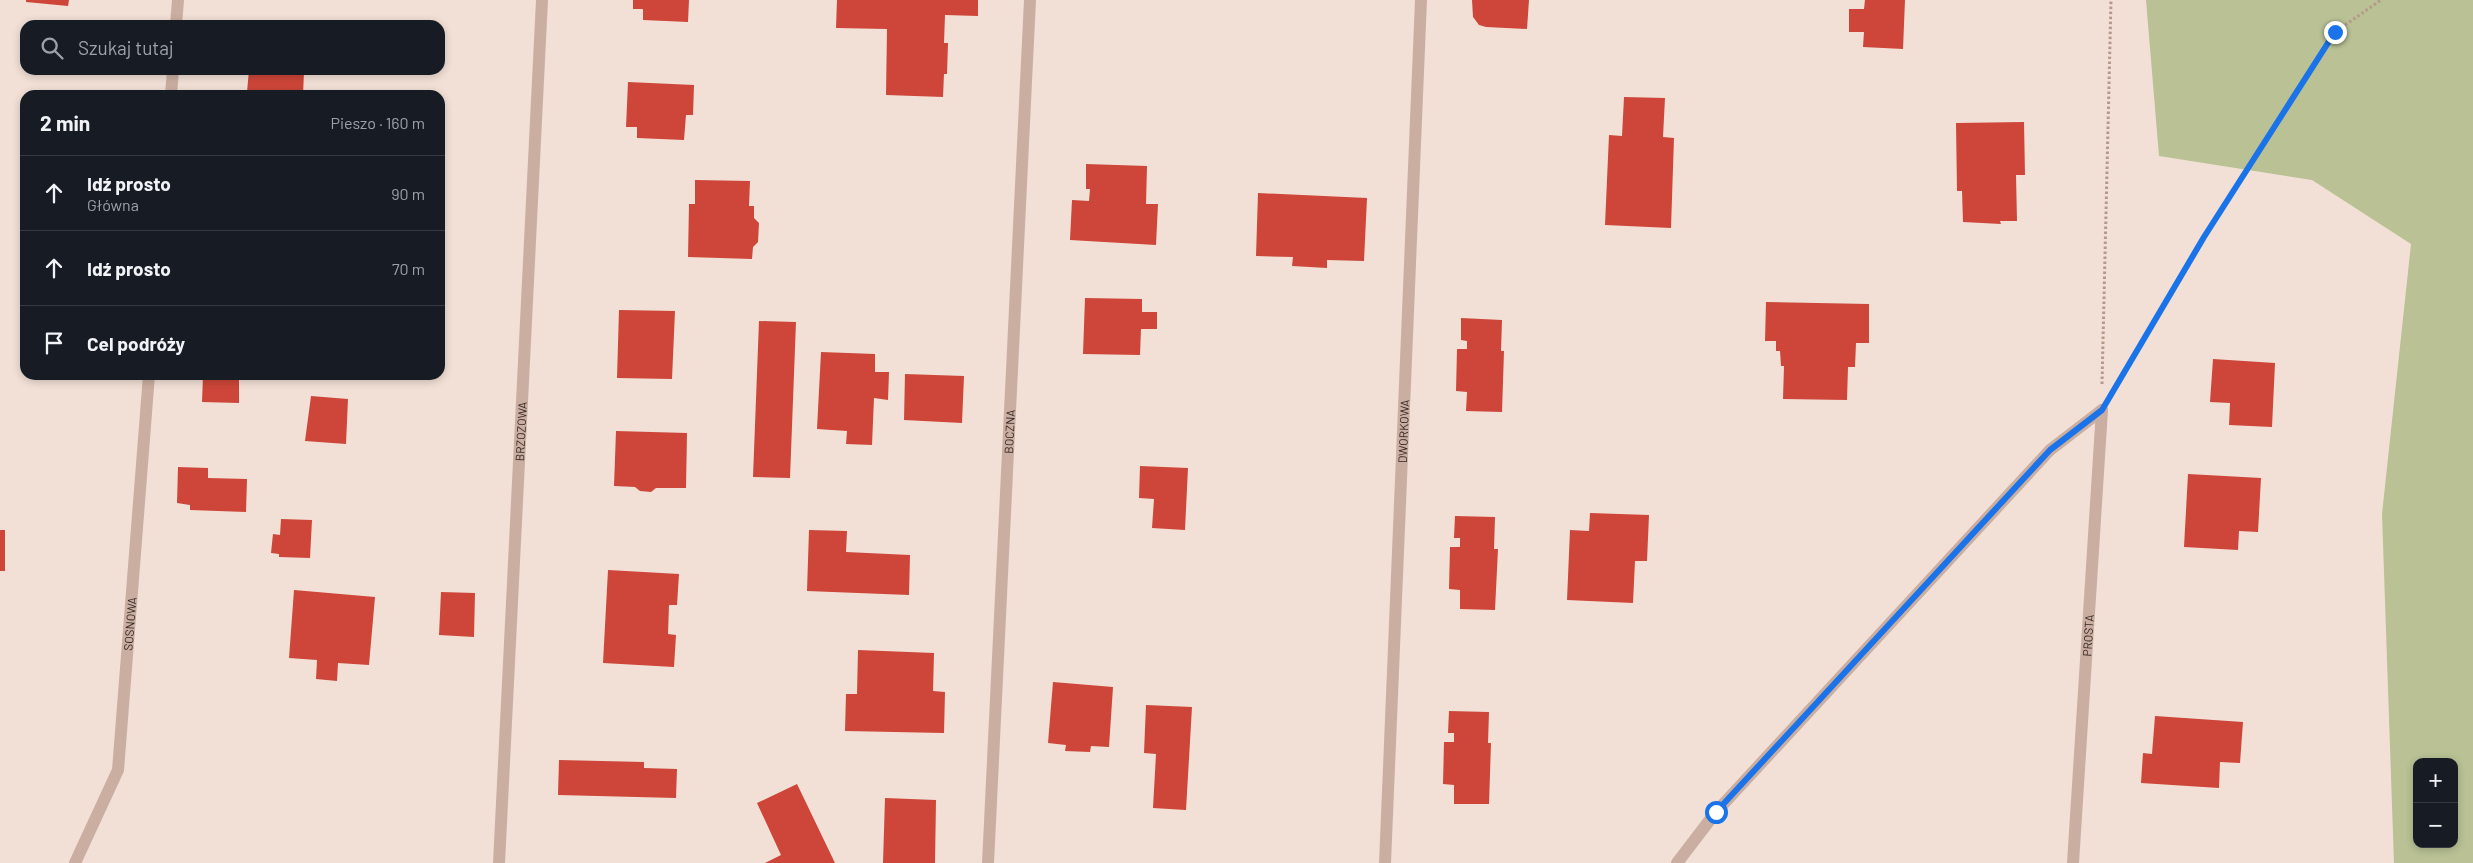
<!DOCTYPE html>
<html lang="pl">
<head>
<meta charset="utf-8">
<style>
	body { margin:0; font-family:Barlow,sans-serif; background:#20242c; color:#f1f3f6 }
	.controls { position:absolute; right:15px; bottom:15px; display:grid; overflow:hidden; border-radius:10px; box-shadow:0 2px 8px #0003 }
	.controls button { width:45px; height:45px; display:grid; place-items:center; padding:0; border:0; border-bottom:1px solid #363941; background:#171b24; color:#f1f3f6; font:25px sans-serif }
	.stop { position:absolute; width:15px; height:15px; margin:-11px; border:4px solid #1a73e8; border-radius:50%; background:#fff }
	.stop.end { background:#1a73e8; border-color:#fff; box-shadow:0 1px 5px #0008 }
	.list { margin:0; padding:0; list-style:none }
	h2 { display:flex; justify-content:space-between; align-items:center; height:65px; margin:0; padding:0 20px; font-size:21px }
	h2 small { font-size:16px; font-weight:400; color:#9ea1a6 }
	.list li { display:grid; grid-template-columns:32px 1fr auto; gap:15px; align-items:center; box-sizing:border-box; height:75px; padding:0 20px; border-top:1px solid #363941 }
	.list b { display:block; font-size:19px; white-space:nowrap }
	.list p { margin:0; font-size:16px; white-space:nowrap; color:#9ea1a6 }
	.list em { font-size:16px; font-style:normal; color:#9ea1a6 }
	.icon { flex:none; width:28px; height:28px; fill:none; stroke:currentColor; stroke-width:2; stroke-linecap:round; stroke-linejoin:round }
	.map { position:relative; flex:none; width:2473px; height:863px; overflow:hidden }
	.search { position:absolute; background:#171b24; box-shadow:0 2px 8px #0003; left:20px; top:20px; width:425px; height:55px; display:flex; align-items:center; gap:12px; box-sizing:border-box; padding:0 18px; border-radius:15px; color:#9ea1a6; font-size:19px }
	.panel { position:absolute; background:#171b24; box-shadow:0 2px 8px #0003; left:20px; top:90px; width:425px; height:290px; border-radius:15px }
	.map>svg:first-child { display:block }
</style>
</head>
<body>
<div class="map">
<svg width="2473" height="863" viewBox="0 0 2473 863">
	<rect width="100%" height="100%" fill="#f2e0d6"/>
	<path fill="#b9c195" fill-rule="evenodd" d="M2146,0h327v863h-79l-12,-349 29,-270 -99,-64 -153,-24zM2417,762h37v82h-37z"/>
	<path fill="#cd4639" d="M26,0h43l-1,6 -42,-4z
		M633,0h56l-1,22 -45,-2v-11h-10z
		M837,0h141v16l-33,-1 -1,28h4l-1,31h-3l-1,23 -57,-2 1,-66 -51,-1z
		M1472,0h57l-2,29 -41,-2 -7,-2 -6,-8z
		M1865,0h40l-2,49 -40,-2 1,-15h-15v-23h15z
		M249,70l55,2 -1,23h-78v-4l22,1z
		M628,82l66,3 -1,30h-7l-2,25 -47,-2v-11h-11z
		M1624,97l41,1 -2,39 11,1 -3,90 -66,-3 4,-90 13,1z
		M2024,122l1,53h-9l1,46h-17l1,3 -38,-2 -1,-31h-5l-1,-68z
		M1086,164l61,2 -1,38h12l-2,41 -86,-5 2,-40 17,1 1,-12h-4z
		M695,180l55,1 -1,25h5v12l5,5 -1,19 -5,5 -1,12 -64,-2 1,-53h6z
		M1258,193l109,5 -3,63 -37,-1v8l-35,-2 1,-9 -37,-1z
		M1085,298l57,1v13h15v17h-16l-1,26 -57,-1z
		M1766,302l103,2v39h-13l-1,24h-7l-1,33 -64,-1 1,-33h-3l-1,-15h-4v-10h-11z
		M619,310l56,1 -3,68 -55,-1z
		M1461,318l41,2 -1,31h3l-2,61 -36,-1 1,-19 -11,-1 1,-42h10v-8l-6,-1z
		M759,321l37,1 -6,156 -37,-1z
		M821,352l54,2v18h14l-1,28 -14,-2 -2,47 -26,-1 1,-13 -30,-2z
		M2213,359l62,4 -3,64 -43,-2 1,-22 -20,-1z
		M905,374l59,2 -2,47 -58,-3z
		M203,375h36v28l-37,-1z
		M311,396l37,3 -2,45 -41,-3z
		M616,431l71,2 -1,55h-30l-5,4 -11,-1 -5,-4 -21,-1z
		M1140,466l48,2 -3,62 -33,-2 2,-29 -15,-1z
		M178,467l30,1v10l39,1 -1,33 -56,-2v-5l-13,-2z
		M2188,474l73,4 -3,54 -19,-1 -1,19 -54,-3z
		M1590,513l59,2 -2,46h-12l-2,42 -66,-3 3,-70 19,1z
		M1455,516l40,1 -1,32h4l-3,61 -35,-1v-19l-11,-1 1,-42h10v-9h-6z
		M281,519l31,1 -2,38 -31,-1v-3l-8,-1 2,-19 7,1z
		M0,530h5v41h-5z
		M809,530l38,1 -1,21 64,3 -1,40 -102,-4z
		M608,570l71,4 -2,31h-8l-1,29 8,1 -2,32 -71,-4z
		M294,590l81,7 -6,68 -31,-2 -1,18 -21,-2 1,-19 -28,-2z
		M441,592l34,1 -1,44 -35,-2z
		M858,650l76,3 -1,38 12,1 -1,41 -99,-2 1,-37h11z
		M1053,682l60,5 -4,60 -18,-1 -1,6 -25,-1 1,-6 -18,-2z
		M1146,705l46,2 -6,103 -33,-2 3,-54 -12,-1z
		M1449,711l40,1 -1,31h3l-2,61h-35v-19l-11,-1 1,-42h10v-9h-6z
		M2155,716l88,6 -3,41 -20,-1 -1,26 -78,-5 2,-30 9,1z
		M559,760l85,2v6l33,1 -1,29 -118,-3z
		M797,784l38,79h-70l16,-8 -24,-52z
		M885,798l51,2 -1,63h-52z"/>
	<g fill="none" stroke-linecap="round" stroke-linejoin="round">
		<path stroke="#b6978c" stroke-width="3" stroke-dasharray="2.5 2.5" stroke-linecap="butt" d="M2102,384l9,-384
			M2115,387l89,-150 131,-205 46,-32"/>
		<g stroke="#caaea1" stroke-width="12">
			<path d="M176,25l2,-25"/>
			<path d="M171,95l2,-25"/>
			<path id="s1" d="M75,863l43,-93 31,-395"/>
			<path id="s2" d="M499,863l43,-863"/>
			<path id="s3" d="M988,863l42,-863"/>
			<path id="s4" d="M1385,863l36,-863"/>
			<path d="M1677,863l39,-51 334,-362 52,-40"/>
			<path id="s5" d="M2073,863l29,-453"/>
		</g>
	</g>
	<g fill="none" stroke-linecap="round" stroke-linejoin="round">
		<path stroke="#1a73e8" stroke-width="6" d="M1716,812l334,-362 52,-40 102,-173 131,-205"/>
	</g>
	<g text-anchor="middle" dominant-baseline="central" stroke-width="5" stroke-linejoin="round" paint-order="stroke">
		<g font-size="12" fill="#342724" stroke="#faebe2">
			<text stroke="none"><textPath href="#s2" startOffset="432">BRZOZOWA</textPath></text>
			<text stroke="none"><textPath href="#s3" startOffset="432">BOCZNA</textPath></text>
			<text stroke="none"><textPath href="#s4" startOffset="432">DWORKOWA</textPath></text>
			<text stroke="none"><textPath href="#s1" startOffset="249">SOSNOWA</textPath></text>
			<text stroke="none"><textPath href="#s5" startOffset="228">PROSTA</textPath></text>
		</g>
	</g>
</svg>
<div class="controls">
<button>+</button>
<button>−</button>
</div>
<div class="stop" style="left:1716px;top:812px"></div>
<div class="stop end" style="left:2335px;top:32px"></div>
<div class="search"><svg class="icon" aria-label="search" viewBox="0 0 24 24"><circle cx="10" cy="10" r="6"/><path d="M15 15l6 6"/></svg>Szukaj tutaj</div>
<section class="panel">
<h2>2 min<small>Pieszo · 160 m</small></h2>
<ul class="list">
<li><svg class="icon" aria-label="ahead" viewBox="0 0 24 24"><path d="M12 20V5M6 11l6-6 6 6"/></svg><div><b>Idź prosto</b><p>Główna</p></div><em>90 m</em></li>
<li><svg class="icon" aria-label="ahead" viewBox="0 0 24 24"><path d="M12 20V5M6 11l6-6 6 6"/></svg><div><b>Idź prosto</b></div><em>70 m</em></li>
<li><svg class="icon" aria-label="arrive" viewBox="0 0 24 24"><path d="M6 21V4h12l-3 4 3 4H6"/></svg><div><b>Cel podróży</b></div></li>
</ul>
</section>
</div>
</body>
</html>
